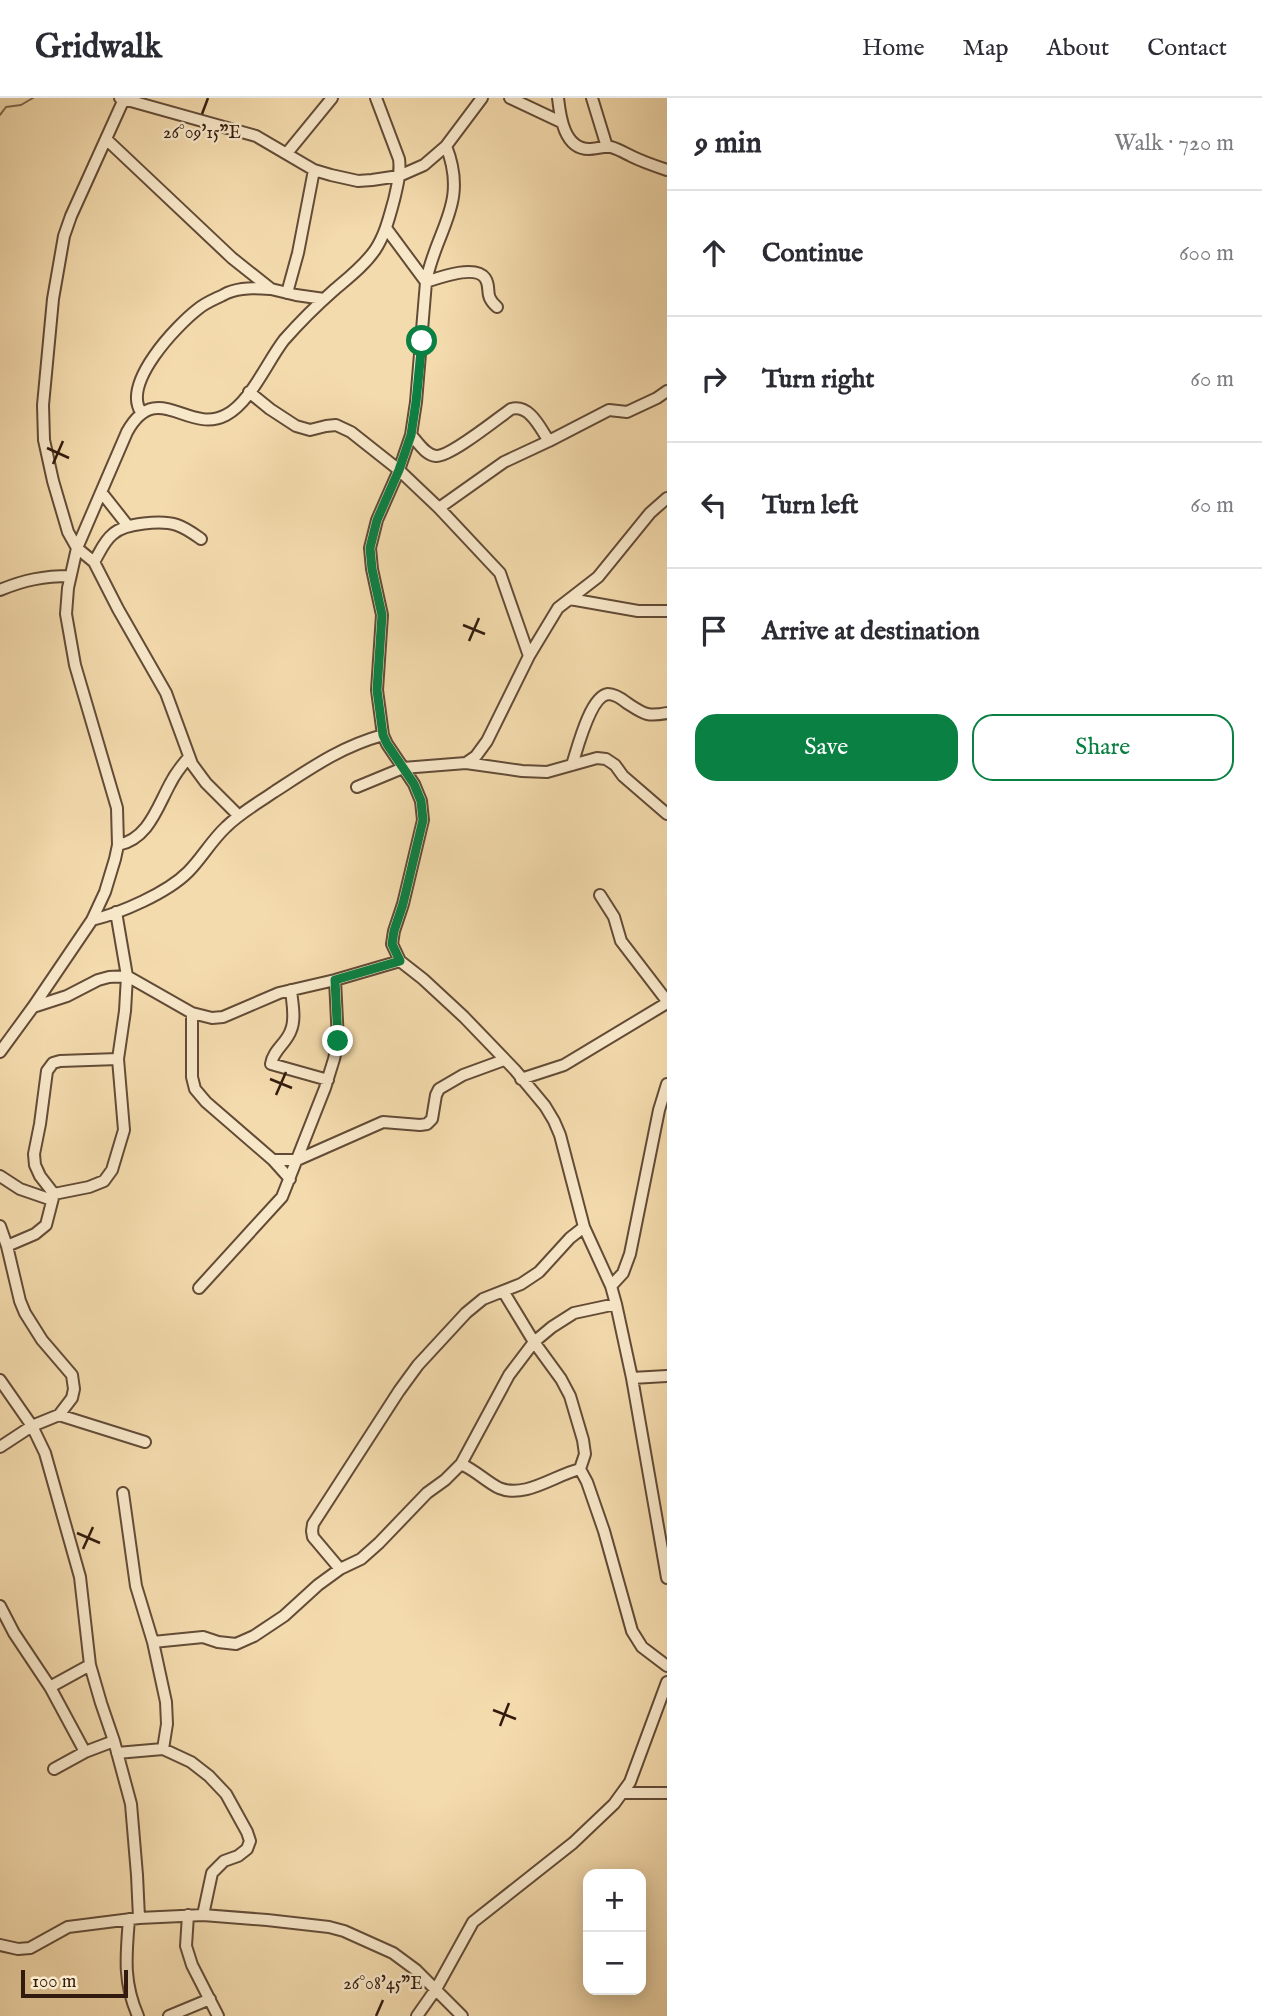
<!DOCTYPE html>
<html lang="en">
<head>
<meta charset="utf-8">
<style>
	body { margin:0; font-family:"IM FELL English",serif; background:#f2f2f3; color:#2b2b33 }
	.controls { position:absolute; right:21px; bottom:21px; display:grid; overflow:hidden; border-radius:14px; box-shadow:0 4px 18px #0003 }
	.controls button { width:63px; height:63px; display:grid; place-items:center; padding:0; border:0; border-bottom:2px solid #e1e1e2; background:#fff; color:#2b2b33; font:35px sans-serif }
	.scale { position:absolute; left:21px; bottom:18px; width:107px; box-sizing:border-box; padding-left:7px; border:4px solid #321b0e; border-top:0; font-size:19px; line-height:24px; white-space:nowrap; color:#321b0e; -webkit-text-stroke:5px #f8e8ca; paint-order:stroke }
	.stop { position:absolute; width:21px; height:21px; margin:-16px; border:5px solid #0b8043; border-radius:50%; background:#fff }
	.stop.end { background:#0b8043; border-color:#fff; box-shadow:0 2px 7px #0008 }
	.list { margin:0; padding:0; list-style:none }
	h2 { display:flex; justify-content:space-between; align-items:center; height:91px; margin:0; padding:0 28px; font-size:30px }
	h2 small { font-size:23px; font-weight:400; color:#7c7c81 }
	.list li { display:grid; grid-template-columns:46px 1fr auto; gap:21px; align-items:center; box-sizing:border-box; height:126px; padding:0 28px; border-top:2px solid #e1e1e2 }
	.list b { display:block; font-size:26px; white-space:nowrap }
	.list em { font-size:23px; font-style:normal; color:#7c7c81 }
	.actions { display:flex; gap:14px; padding:21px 28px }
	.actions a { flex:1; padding:16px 0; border:2px solid #0b8043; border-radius:21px; text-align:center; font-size:24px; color:#0b8043 }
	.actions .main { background:#0b8043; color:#fff }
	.icon { flex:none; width:38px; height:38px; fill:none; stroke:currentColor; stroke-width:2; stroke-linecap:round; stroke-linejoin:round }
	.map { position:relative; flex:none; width:667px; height:1918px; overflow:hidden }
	header { display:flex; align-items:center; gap:42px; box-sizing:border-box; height:98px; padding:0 35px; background:#fff; border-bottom:2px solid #e1e1e2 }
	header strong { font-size:33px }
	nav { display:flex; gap:38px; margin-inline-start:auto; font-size:24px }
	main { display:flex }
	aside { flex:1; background:#fff }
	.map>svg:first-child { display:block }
</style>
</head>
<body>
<header>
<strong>Gridwalk</strong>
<nav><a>Home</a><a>Map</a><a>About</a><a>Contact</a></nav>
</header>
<main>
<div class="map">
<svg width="667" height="1918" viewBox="0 0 667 1918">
	<rect width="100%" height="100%" fill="#f4dbad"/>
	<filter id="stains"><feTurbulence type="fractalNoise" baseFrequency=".00286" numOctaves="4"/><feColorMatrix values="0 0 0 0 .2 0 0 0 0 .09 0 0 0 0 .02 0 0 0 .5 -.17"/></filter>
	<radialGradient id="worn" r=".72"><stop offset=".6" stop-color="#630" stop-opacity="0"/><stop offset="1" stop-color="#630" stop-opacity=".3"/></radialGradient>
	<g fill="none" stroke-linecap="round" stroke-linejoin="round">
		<path stroke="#7f674d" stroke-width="2" d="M0,17l6,-8 15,-2 12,-7"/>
		<defs>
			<path id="minor" d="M120,0l136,38 58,34 17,5 27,6 14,-1 27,-4 25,-11 22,-19 36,-48
				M510,0l51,24
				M558,0c2,18 6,51 31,51 7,0 15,-3 22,-2 7,2 14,6 20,9 12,6 24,10 36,14
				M592,0l15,49
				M124,1l-53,117 -7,20 -11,63 -10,106 1,35 9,41 15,51 9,16 17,14 24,47 48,84 26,71 14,19 33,33
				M106,41l126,119 39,31 25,6 28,4
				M446,48c23,58 -10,83 -20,136 12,-4 49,-18 59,-4 7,10 -2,17 12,29
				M287,55l45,-55
				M386,130l40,54 -10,120 -5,33 -12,35 -22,50 -7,28 2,21 10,46 -5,75 6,45 4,9 27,40 7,17 2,19 -20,84 -9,27 -2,13 8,17 23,18 41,38 51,53 30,36 9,15 6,14 24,92 27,59 5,18 16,74 35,200
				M287,195l11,-40 16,-83
				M249,294l21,17 26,17 14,4 16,-4 10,-1 15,7 48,38 40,38 61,65 29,83
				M141,314c-19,-29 35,-86 57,-103 8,-7 20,-11 29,-16 14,-6 28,-5 44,-4
				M411,337c7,7 14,20 25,21 14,1 62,-38 75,-47 19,-5 29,19 38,32l-45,21 -65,46
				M549,343l60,-31 18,2 30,-14 10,-7
				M102,395l26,33
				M94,464c6,-10 10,-21 19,-28 12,-11 49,-14 64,-9 9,3 17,9 24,14
				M0,492c24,-10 44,-14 70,-14
				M570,501l68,12h29
				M466,665l56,8 25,1 50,-14 9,1 9,6 8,11 44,38
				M572,667c5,-15 18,-69 36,-71 7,0 14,5 19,9 17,11 20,14 40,10
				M357,689l46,-19 63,-5 10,-7 11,-15 42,-85 29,-48 40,-31 52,-64 17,-15
				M118,747c30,-6 39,-37 52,-61 5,-10 12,-19 19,-27
				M600,797l14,22 7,24 46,60
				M92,822c29,-7 75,-27 96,-48 14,-14 23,-31 38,-45 14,-14 32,-24 48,-35 37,-24 66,-45 109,-57
				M291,892c1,12 5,28 0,40 -4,13 -18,20 -20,34l57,16
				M33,909l34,-11 31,-16 11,-3 18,-1 65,37 20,5 11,-1 56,-24 56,-13 65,-19
				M192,915v64l3,12 11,13 67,58 17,19
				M0,954l33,-45 59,-87 13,-28 10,-33 3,-14 -1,-37 -42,-143 -9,-51 2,-26 9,-40 50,-116c30,-54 61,3 99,-17 24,-12 41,-53 58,-75 15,-17 32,-34 49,-49 15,-13 31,-25 42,-41 10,-15 14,-32 19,-50 3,-13 7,-27 5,-41l-23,-61
				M521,981l43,-14 103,-62
				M273,1062h24l86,-38 37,3 7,-1 5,-5 4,-24 3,-6 24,-14 41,-15
				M0,1078l20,13 32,11
				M54,1096l-14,-18 -5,-11 -1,-11 6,-30 7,-53 6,-8 7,-2 58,-2
				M0,1128l7,20
				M611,1188l12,-13 7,-19 29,-144 8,-26
				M199,1190l83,-91 43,-109 9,-29 4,-18 -3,-61
				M503,1193l31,51 27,37 9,17 13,44 2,14 -5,15
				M632,1280l35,-2
				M0,1282l32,46 13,27 35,124 10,88 11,38 13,38 17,63 6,71 2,43 64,-3 64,5 62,7 15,4 49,22 23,17 46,46
				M59,1317l86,27
				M0,1349l32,-21 27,-11 13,-17 2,-9 -2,-14 -30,-35 -17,-27 -5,-12 -13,-55 28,-12 11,-9 8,-31 35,-7 15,-6 8,-11 12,-40 -6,-71 7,-48 2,-35 -11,-64
				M461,1366c14,6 27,19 38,24 26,11 56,-13 81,-19l7,13 17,49 28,100 10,16 25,19
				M123,1395l13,93 17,56 13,60 1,22 -4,25
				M340,1471l-27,-32 -1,-6 1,-7 86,-133 19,-26 48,-52 17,-14 38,-15 18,-12 31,-34 14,-11
				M0,1508l14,27 36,54 35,65
				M153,1544l50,-5 15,5 18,2 18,-8 30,-20 34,-31 22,-16 21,-10 18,-16 48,-50 18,-13 16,-16 48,-89 25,-33 18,-15 22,-14 42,-9
				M50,1589l40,-22
				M117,1655l46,-4 28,13 18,14 17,18 21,38 3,9 -3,8 -9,7 -14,5 -12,12 -9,42
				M54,1671l31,-17 29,-11
				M622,1695h45
				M188,1817l-2,31 6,19 26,51
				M129,1821c-3,37 -6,63 9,97
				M0,1847l18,4 12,-1 38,-21 71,-9
				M169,1918l41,-17
				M417,1918l19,-27 37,-67 100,-79 41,-39 16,-22 37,-100"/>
		</defs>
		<use href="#minor" stroke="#624b36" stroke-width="14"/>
		<use href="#minor" stroke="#f8e8ca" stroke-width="10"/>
	</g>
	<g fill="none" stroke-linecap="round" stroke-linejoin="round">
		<path stroke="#0b8043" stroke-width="9" d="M338,943l-3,-61 65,-19 -8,-17 2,-13 9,-27 20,-84 -2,-19 -7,-17 -27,-40 -4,-9 -6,-45 5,-75 -10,-46 -2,-21 7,-28 22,-50 12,-35 5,-33 6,-61"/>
	</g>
	<path fill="none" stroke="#321b0e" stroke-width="2.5" d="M202,16l6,-16M47,350l22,10M53,366l10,-23M463,527l22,9M469,543l10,-23M270,981l22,9M276,997l10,-23M77,1435l23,10M83,1451l10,-22M493,1612l23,9M500,1628l9,-23M376,1918l7,-16"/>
	<g font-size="18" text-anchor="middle" fill="#321b0e" stroke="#f8e8ca" stroke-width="5" stroke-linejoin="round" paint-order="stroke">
		<text x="202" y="40">26°09'15"E</text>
		<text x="383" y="1891">26°08'45"E</text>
	</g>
	<rect width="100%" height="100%" filter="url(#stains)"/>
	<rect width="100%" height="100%" fill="url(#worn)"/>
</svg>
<div class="controls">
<button>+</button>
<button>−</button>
</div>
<div class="scale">100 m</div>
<div class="stop" style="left:422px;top:243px"></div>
<div class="stop end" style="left:338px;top:943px"></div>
</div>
<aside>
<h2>9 min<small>Walk · 720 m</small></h2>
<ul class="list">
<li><svg class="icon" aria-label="ahead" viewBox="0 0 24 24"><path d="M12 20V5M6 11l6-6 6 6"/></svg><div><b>Continue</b></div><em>600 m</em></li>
<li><svg class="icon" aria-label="right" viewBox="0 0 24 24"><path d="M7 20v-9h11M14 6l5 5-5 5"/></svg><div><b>Turn right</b></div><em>60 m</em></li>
<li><svg class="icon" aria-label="left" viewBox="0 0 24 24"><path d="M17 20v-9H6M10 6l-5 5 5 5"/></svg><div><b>Turn left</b></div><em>60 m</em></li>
<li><svg class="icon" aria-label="arrive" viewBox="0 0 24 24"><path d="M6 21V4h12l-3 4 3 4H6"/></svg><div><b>Arrive at destination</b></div></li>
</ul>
<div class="actions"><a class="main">Save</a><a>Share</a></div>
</aside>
</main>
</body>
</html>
